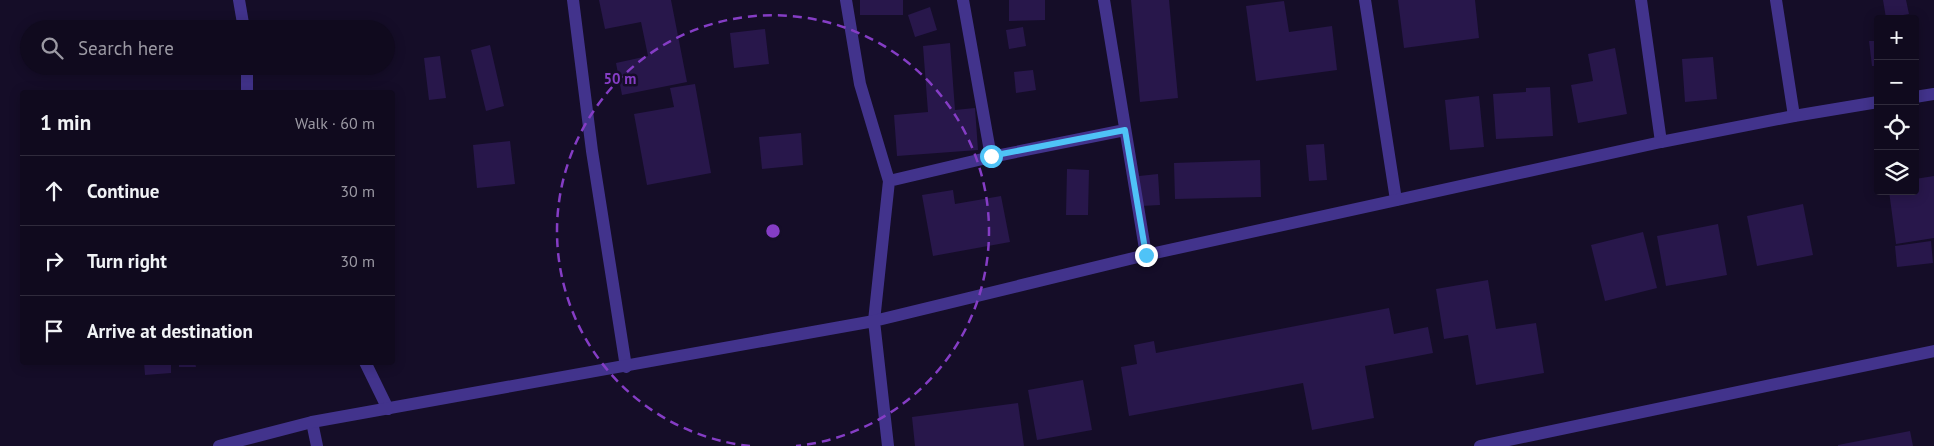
<!DOCTYPE html>
<html lang="en">
<head>
<meta charset="utf-8">
<style>
	body { margin:0; font-family:"PT Sans",sans-serif; background:#191327; color:#f1f3f6 }
	.controls { position:absolute; right:15px; top:15px; display:grid; overflow:hidden; border-radius:5px; box-shadow:0 2px 12px #0003 }
	.controls button { width:45px; height:45px; display:grid; place-items:center; padding:0; border:0; border-bottom:1px solid #302b3c; background:#100a1e; color:#f1f3f6; font:25px sans-serif }
	.stop { position:absolute; width:15px; height:15px; margin:-11px; border:4px solid #4fc3f7; border-radius:50%; background:#fff }
	.stop.end { background:#4fc3f7; border-color:#fff; box-shadow:0 1px 5px #0008 }
	.list { margin:0; padding:0; list-style:none }
	h2 { display:flex; justify-content:space-between; align-items:center; height:65px; margin:0; padding:0 20px; font-size:21px }
	h2 small { font-size:16px; font-weight:400; color:#9c9aa4 }
	.list li { display:grid; grid-template-columns:32px 1fr auto; gap:15px; align-items:center; box-sizing:border-box; height:70px; padding:0 20px; border-top:1px solid #302b3c }
	.list b { display:block; font-size:19px; white-space:nowrap }
	.list em { font-size:16px; font-style:normal; color:#9c9aa4 }
	.icon { flex:none; width:28px; height:28px; fill:none; stroke:currentColor; stroke-width:2; stroke-linecap:round; stroke-linejoin:round }
	.map { position:relative; flex:none; width:1934px; height:446px; overflow:hidden }
	.search { position:absolute; background:#100a1e; box-shadow:0 2px 12px #0003; left:20px; top:20px; width:375px; height:55px; display:flex; align-items:center; gap:12px; box-sizing:border-box; padding:0 18px; border-radius:28px; color:#9c9aa4; font-size:19px }
	.panel { position:absolute; background:#100a1e; box-shadow:0 2px 12px #0003; left:20px; top:90px; width:375px; height:275px; border-radius:5px }
	.map>svg:first-child { display:block }
</style>
</head>
<body>
<div class="map">
<svg width="1934" height="446" viewBox="0 0 1934 446">
	<rect width="100%" height="100%" fill="#150d28"/>
	<path fill="#28174b" d="M599,0h72l16,82 -65,13 -6,-32 32,-7 -7,-34 -36,7z
		M860,0h43v15h-43z
		M1009,0h36v20l-36,1z
		M1131,0h38l9,98 -38,4z
		M1398,0h77l4,38 -75,10z
		M1883,0h23l3,14 -23,4z
		M1284,1l5,31 43,-6 5,44 -81,11 -10,-75z
		M930,7l7,23 -22,7 -7,-22z
		M1023,27l3,19 -17,3 -3,-19z
		M765,29l4,35 -35,4 -4,-35z
		M1869,41h9v25h-6z
		M950,43l5,67 20,-2 3,42 -81,6 -3,-41 34,-3 -5,-66z
		M490,45l14,61 -18,5 -15,-61z
		M1615,48l12,66 -49,9 -7,-38 22,-4 -5,-27z
		M440,56l6,42 -17,2 -5,-42z
		M1713,57l4,42 -32,3 -3,-43z
		M1033,70l3,20 -20,3 -2,-21z
		M695,84l16,89 -64,12 -13,-71 40,-7 -4,-19z
		M1550,87l3,49 -57,3 -3,-45 33,-2v-4z
		M1479,96l5,51 -34,3 -5,-50z
		M801,133l2,32 -41,4 -3,-32z
		M510,141l5,43 -38,4 -4,-43z
		M1324,144l3,36 -18,1 -3,-36z
		M1260,160l1,37 -86,2 -1,-36z
		M1067,169l22,1 -1,45h-22z
		M1158,174l2,31 -19,1 -2,-30z
		M1934,176v62l-38,6 -7,-53h26v-12z
		M953,190l2,14 46,-8 9,46 -77,14 -11,-61z
		M1803,204l10,51 -56,11 -10,-50z
		M1718,224l9,51 -61,11 -9,-50z
		M1643,232l14,56 -52,13 -14,-56z
		M1931,241l2,22 -36,4 -2,-21z
		M1488,280l8,49 40,-6 8,50 -68,12 -8,-50 -24,4 -8,-50z
		M1389,308l5,26 34,-7 5,26 -68,13 9,52 -62,12 -9,-47 -174,33 -8,-49 16,-3 -3,-19 20,-4 2,12z
		M144,362h27v11l-26,2z
		M179,362h16l1,5h-17z
		M1083,380l9,50 -55,10 -9,-50z
		M1018,403l6,43h-109l-3,-29z
		M1910,431l3,15h-75v-1z"/>
	<g fill="none" stroke-linecap="round" stroke-linejoin="round">
		<path stroke="#42338c" stroke-width="12" d="M239,0l5,29
			M573,0l19,151 34,216
			M846,0l14,84 29,97 -15,140
			M963,0l28,157
			M1104,0l42,255
			M1365,0l31,200
			M1641,0l20,142
			M1776,0l18,116
			M247,92v-26
			M889,181l102,-24 134,-27
			M365,362l23,47
			M312,422l5,24
			M1480,446l454,-95"/>
		<path stroke="#42338c" stroke-width="12" d="M1915,97l19,-3
			M874,321l14,125
			M219,446l93,-24 562,-101 272,-66 515,-113 133,-26 84,-14"/>
	</g>
	<g fill="none" stroke-linecap="round" stroke-linejoin="round">
		<path stroke="#4fc3f7" stroke-width="6" d="M991,156l134,-26 21,125"/>
	</g>
	<path fill="none" stroke="#853dc5" stroke-width="2.5" stroke-dasharray="9 6" d="M750 446A216 216 0 1 1 796 446"/>
	<circle cx="773" cy="231" r="8" fill="#853dc5" stroke="#150d28" stroke-width="2.5"/>
	<g font-size="15" text-anchor="middle" font-weight="bold" fill="#853dc5" stroke="#150d28" stroke-width="5" stroke-linejoin="round" paint-order="stroke">
		<text x="620" y="84">50 m</text>
	</g>
</svg>
<div class="controls">
<button>+</button>
<button>−</button>
<button><svg class="icon" aria-label="locate" viewBox="0 0 24 24"><circle cx="12" cy="12" r="6"/><path d="M12 2v4M12 18v4M2 12h4M18 12h4"/></svg></button>
<button><svg class="icon" aria-label="layers" viewBox="0 0 24 24"><path d="M12 4l9 5-9 5-9-5zM3 14l9 5 9-5"/></svg></button>
</div>
<div class="stop" style="left:991px;top:156px"></div>
<div class="stop end" style="left:1146px;top:255px"></div>
<div class="search"><svg class="icon" aria-label="search" viewBox="0 0 24 24"><circle cx="10" cy="10" r="6"/><path d="M15 15l6 6"/></svg>Search here</div>
<section class="panel">
<h2>1 min<small>Walk · 60 m</small></h2>
<ul class="list">
<li><svg class="icon" aria-label="ahead" viewBox="0 0 24 24"><path d="M12 20V5M6 11l6-6 6 6"/></svg><div><b>Continue</b></div><em>30 m</em></li>
<li><svg class="icon" aria-label="right" viewBox="0 0 24 24"><path d="M7 20v-9h11M14 6l5 5-5 5"/></svg><div><b>Turn right</b></div><em>30 m</em></li>
<li><svg class="icon" aria-label="arrive" viewBox="0 0 24 24"><path d="M6 21V4h12l-3 4 3 4H6"/></svg><div><b>Arrive at destination</b></div></li>
</ul>
</section>
</div>
</body>
</html>
